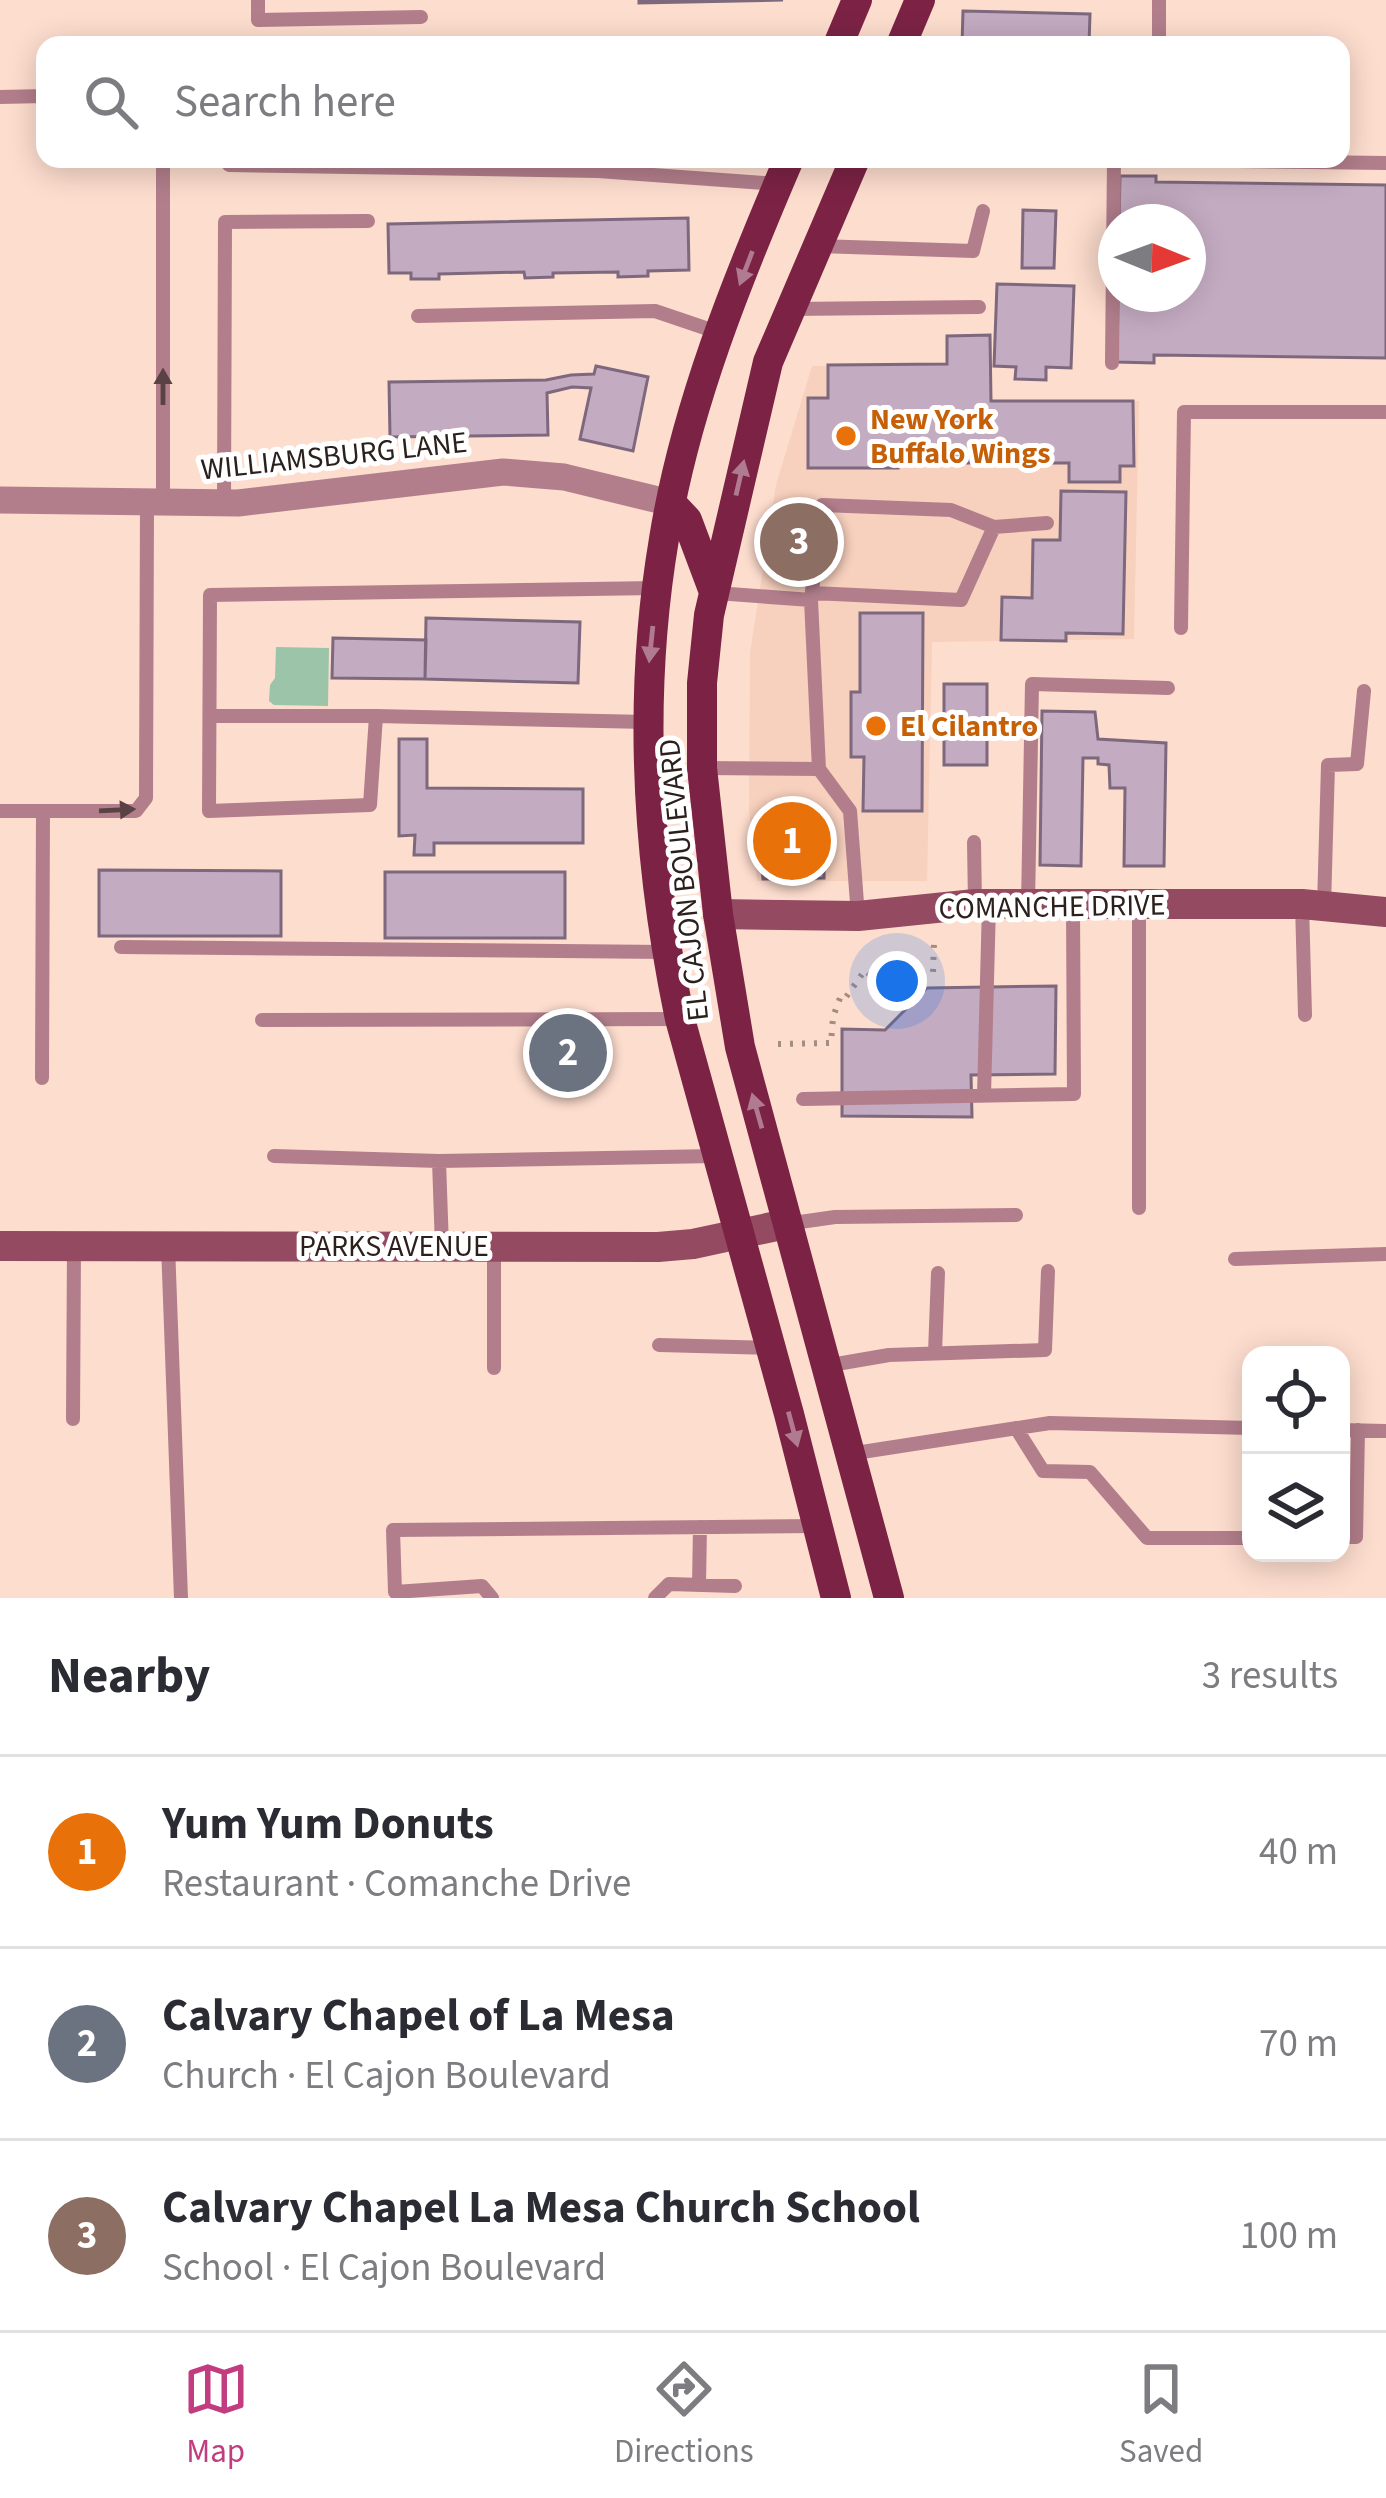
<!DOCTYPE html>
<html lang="en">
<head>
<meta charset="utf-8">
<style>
	body { margin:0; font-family:"Source Sans 3",sans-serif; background:#f2f2f3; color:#2b2b33 }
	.controls { position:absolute; right:36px; bottom:36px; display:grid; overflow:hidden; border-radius:24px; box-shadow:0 6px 30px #0003 }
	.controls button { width:108px; height:108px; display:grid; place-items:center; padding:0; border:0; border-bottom:3px solid #e1e1e2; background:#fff; color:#2b2b33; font:60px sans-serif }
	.compass { position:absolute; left:1098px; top:204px; width:108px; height:108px; border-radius:50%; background:#fff; box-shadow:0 6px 30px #0003; rotate:91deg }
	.you { position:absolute; left:897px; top:981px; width:42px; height:42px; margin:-30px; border:9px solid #fff; border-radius:50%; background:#1a73e8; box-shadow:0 0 0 18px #1a73e833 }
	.badge { display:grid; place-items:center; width:78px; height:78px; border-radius:50%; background:#c23d7f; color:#fff; font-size:39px; font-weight:700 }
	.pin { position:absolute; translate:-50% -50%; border:6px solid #fff; box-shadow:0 3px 12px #0006 }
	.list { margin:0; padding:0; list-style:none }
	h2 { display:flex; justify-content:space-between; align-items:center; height:156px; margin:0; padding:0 48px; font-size:51px }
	h2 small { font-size:39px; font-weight:400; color:#7c7c81 }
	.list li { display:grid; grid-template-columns:78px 1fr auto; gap:36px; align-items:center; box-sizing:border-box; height:192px; padding:0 48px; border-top:3px solid #e1e1e2 }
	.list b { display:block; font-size:45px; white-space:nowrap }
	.list p { margin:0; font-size:39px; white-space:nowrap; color:#7c7c81 }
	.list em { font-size:39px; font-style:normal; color:#7c7c81 }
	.icon { flex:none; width:66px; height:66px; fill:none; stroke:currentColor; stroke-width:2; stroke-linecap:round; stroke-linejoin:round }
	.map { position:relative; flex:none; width:1386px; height:1598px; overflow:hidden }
	.search { position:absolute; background:#fff; box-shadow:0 6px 30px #0003; left:36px; right:36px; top:36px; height:132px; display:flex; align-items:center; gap:30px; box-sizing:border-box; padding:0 42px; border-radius:24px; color:#7c7c81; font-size:45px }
	.sheet { height:732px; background:#fff }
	nav { display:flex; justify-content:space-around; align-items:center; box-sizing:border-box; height:168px; border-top:3px solid #e1e1e2; background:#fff; font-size:33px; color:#7c7c81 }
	nav a { display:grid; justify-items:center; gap:6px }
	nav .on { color:#c23d7f }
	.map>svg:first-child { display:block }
</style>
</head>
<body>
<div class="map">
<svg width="1386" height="1598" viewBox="0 0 1386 1598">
	<rect width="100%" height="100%" fill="#fdddce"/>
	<path fill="#f7d0be" d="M990,335l1,66h148l-5,238 -202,3 -5,239h-170l-8,-70 1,-158 26,-168 36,-119 134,-2 1,-28 39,2z"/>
	<path fill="#9cc4a9" d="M276,647l53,1 -1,58 -54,-1 -5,-4 1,-16 5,-7z"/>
	<path fill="#c3abc1" stroke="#7e687d" stroke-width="3" d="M639,0h144l-144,3z
		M963,11l127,3 -1,31h-127z
		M1120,176h36v6l230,3v173l-232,-3v8l-37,-1 1,-68h70v-72h-69z
		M1023,210l33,1 -2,57h-32z
		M688,218l1,52 -41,1v5l-30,1v-5l-65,1v4l-28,1 -1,-6 -85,2v5h-28v-6h-22l-1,-49z
		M997,284l77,2 -3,82 -25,-1v13l-31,-1 1,-12 -22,-1z
		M990,335l1,66h142l1,65h-14v16h-51v-19h-171v5h-90v-70h20v-33l119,-1v-28z
		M596,366l52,11 -15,74 -53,-12 11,-51 -19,-1 -25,6 1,42 -158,2 -1,-55 157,-2 25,-5 23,-1z
		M1061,491l65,1 -3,142 -57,-1v8l-65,-1 1,-43 30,1 1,-58h27z
		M860,613h63l-1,198h-59l1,-54h-13v-65h9z
		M426,618l154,4 -2,61 -153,-4z
		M333,638l93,2 -1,39 -93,-1z
		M944,684h43v81h-43z
		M1042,711l53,1 3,27 68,4 -2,123h-40l1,-78h-15l-1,-23 -11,-1v-6h-15l-2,108 -41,-1z
		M399,739h28v49l156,1v54h-149v12h-20l1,-20 -16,1z
		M757,825h67v53l-61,1 -1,-15h-6z
		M99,870l182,1v65h-182z
		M385,872h180v66h-180z
		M1056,986l-1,88 -84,1 1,42 -130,-1v-87l43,1 42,-42z"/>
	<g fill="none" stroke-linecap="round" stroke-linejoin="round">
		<path stroke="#a38c81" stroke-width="6" stroke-dasharray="3 9" stroke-linecap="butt" d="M882,976l27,29
			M778,1044l53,-1 2,-26 7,-19 4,2 21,-30 11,11 23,-21 12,-2 2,19 20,-4 1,-31"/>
		<path stroke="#b27e8c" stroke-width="14" d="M258,0v20l163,-3
			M1159,45v-45
			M0,97l45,-1
			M600,159l-2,12 180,13
			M1096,159l290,4
			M229,165l369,6
			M818,246l155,5 10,-40
			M791,309l188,-2
			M418,316l237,-5 65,22
			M1112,363l2,-204
			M224,503l1,-281 143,-1
			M163,504v-345
			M994,527l53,-4
			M716,593l95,7 8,169
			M811,600l11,-95 129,5 43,17 -33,73 -148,-7
			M1181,628l3,-216h202
			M210,716h166l-6,89 -161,6 1,-216 446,-7
			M376,716l271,6
			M702,768l117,1 31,42 8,105
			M0,811h136l10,-13 1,-294
			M974,842l1,62
			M1028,904l4,-220 136,4
			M1302,904l3,111
			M1139,906v302
			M1324,906l4,-141 29,-1 7,-73
			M121,947l545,5
			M262,1020l418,-1
			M42,1078l1,-267
			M984,1096l5,-192
			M803,1099l271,-5 -1,-189
			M274,1156l165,5
			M786,1224l49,-7 181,-2
			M168,1245l13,353
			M442,1247l-3,-86 277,-5
			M1235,1259l151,-5
			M659,1345l112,3
			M935,1353l3,-80
			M825,1366l64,-11 156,-5 3,-79
			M494,1368v-122
			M73,1419l1,-174
			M1016,1428l27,43 47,1 57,66h104
			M1341,1430l45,1
			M849,1454l201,-31 201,5
			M1341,1537h15l2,-107
			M699,1585l1,-58
			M492,1598l-10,-12 -87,6 -2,-62 425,-4
			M655,1598l14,-14 66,2"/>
		<path stroke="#b27e8c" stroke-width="27" d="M0,500l238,3 265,-31 61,5 107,26"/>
		<path stroke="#944b62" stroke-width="30" d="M718,914l140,2 117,-12h327l84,8
			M0,1246l658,1 35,-3 93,-20"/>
		<path stroke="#7c2345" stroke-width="30" d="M838,45l19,-45
			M901,45l19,-45
			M789,159c-52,121 -104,249 -125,380 -27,160 -17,322 16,480l109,395 47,184
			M855,159l-87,203 -59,253 -7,68v85l16,146 22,133 149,551
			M671,503l16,17 27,72"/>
	</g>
	<defs><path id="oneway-solid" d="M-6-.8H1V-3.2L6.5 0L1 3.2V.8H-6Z" transform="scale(3)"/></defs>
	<g fill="#b07b8f">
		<use href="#oneway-solid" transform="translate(746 268) rotate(111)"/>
		<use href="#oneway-solid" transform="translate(740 478) rotate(-77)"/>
		<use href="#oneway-solid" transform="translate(651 644) rotate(96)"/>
		<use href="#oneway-solid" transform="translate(757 1111) rotate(-106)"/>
		<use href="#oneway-solid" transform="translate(793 1429) rotate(75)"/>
	</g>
	<g fill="#5a4143">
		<use href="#oneway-solid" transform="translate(163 387) rotate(-90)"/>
		<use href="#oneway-solid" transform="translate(117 810) rotate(-3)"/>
	</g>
	<g fill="#e8710a" stroke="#fff" stroke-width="4.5">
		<circle cx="846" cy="436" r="12"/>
		<circle cx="876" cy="726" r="12"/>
	</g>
	<g text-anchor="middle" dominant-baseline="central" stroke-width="10" stroke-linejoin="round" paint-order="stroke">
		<g font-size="30" font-weight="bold" fill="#c56008" stroke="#fff" text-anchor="start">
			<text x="870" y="419">New York<tspan x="870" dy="34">Buffalo Wings</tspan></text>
			<text x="900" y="726">El Cilantro</text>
		</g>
		<g font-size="30" fill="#2b201b" stroke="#fff">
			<text transform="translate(334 456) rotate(-6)">WILLIAMSBURG LANE</text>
			<text transform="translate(684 880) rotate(-96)">EL CAJON BOULEVARD</text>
			<text transform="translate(1052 907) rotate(-1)">COMANCHE DRIVE</text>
			<text x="394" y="1246">PARKS AVENUE</text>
		</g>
	</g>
</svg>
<div class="controls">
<button><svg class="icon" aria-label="locate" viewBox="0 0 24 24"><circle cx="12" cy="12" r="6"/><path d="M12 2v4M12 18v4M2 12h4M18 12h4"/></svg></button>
<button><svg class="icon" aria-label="layers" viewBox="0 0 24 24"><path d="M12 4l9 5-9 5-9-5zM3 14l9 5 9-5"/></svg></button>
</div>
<svg class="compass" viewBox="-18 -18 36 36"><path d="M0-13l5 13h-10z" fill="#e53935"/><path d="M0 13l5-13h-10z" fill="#7c7c81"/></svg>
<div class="you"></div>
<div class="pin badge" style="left:792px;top:841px;background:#e8710a">1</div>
<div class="pin badge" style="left:568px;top:1053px;background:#6b7280">2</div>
<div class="pin badge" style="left:799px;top:542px;background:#8d6e63">3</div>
<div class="search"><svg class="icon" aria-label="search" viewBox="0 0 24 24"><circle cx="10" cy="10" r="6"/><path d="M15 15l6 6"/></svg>Search here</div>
</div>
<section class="sheet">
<h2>Nearby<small>3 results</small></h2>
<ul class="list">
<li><span class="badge" style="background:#e8710a">1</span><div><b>Yum Yum Donuts</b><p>Restaurant · Comanche Drive</p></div><em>40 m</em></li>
<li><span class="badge" style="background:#6b7280">2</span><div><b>Calvary Chapel of La Mesa</b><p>Church · El Cajon Boulevard</p></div><em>70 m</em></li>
<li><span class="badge" style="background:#8d6e63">3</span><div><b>Calvary Chapel La Mesa Church School</b><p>School · El Cajon Boulevard</p></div><em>100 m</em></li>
</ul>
</section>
<nav>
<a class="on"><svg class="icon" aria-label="map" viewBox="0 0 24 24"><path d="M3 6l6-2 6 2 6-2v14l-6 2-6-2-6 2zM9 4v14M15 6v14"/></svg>Map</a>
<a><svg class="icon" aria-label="directions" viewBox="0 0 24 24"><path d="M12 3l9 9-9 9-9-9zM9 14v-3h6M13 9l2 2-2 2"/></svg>Directions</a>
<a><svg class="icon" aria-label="saved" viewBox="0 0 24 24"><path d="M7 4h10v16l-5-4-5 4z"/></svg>Saved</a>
</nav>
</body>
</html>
